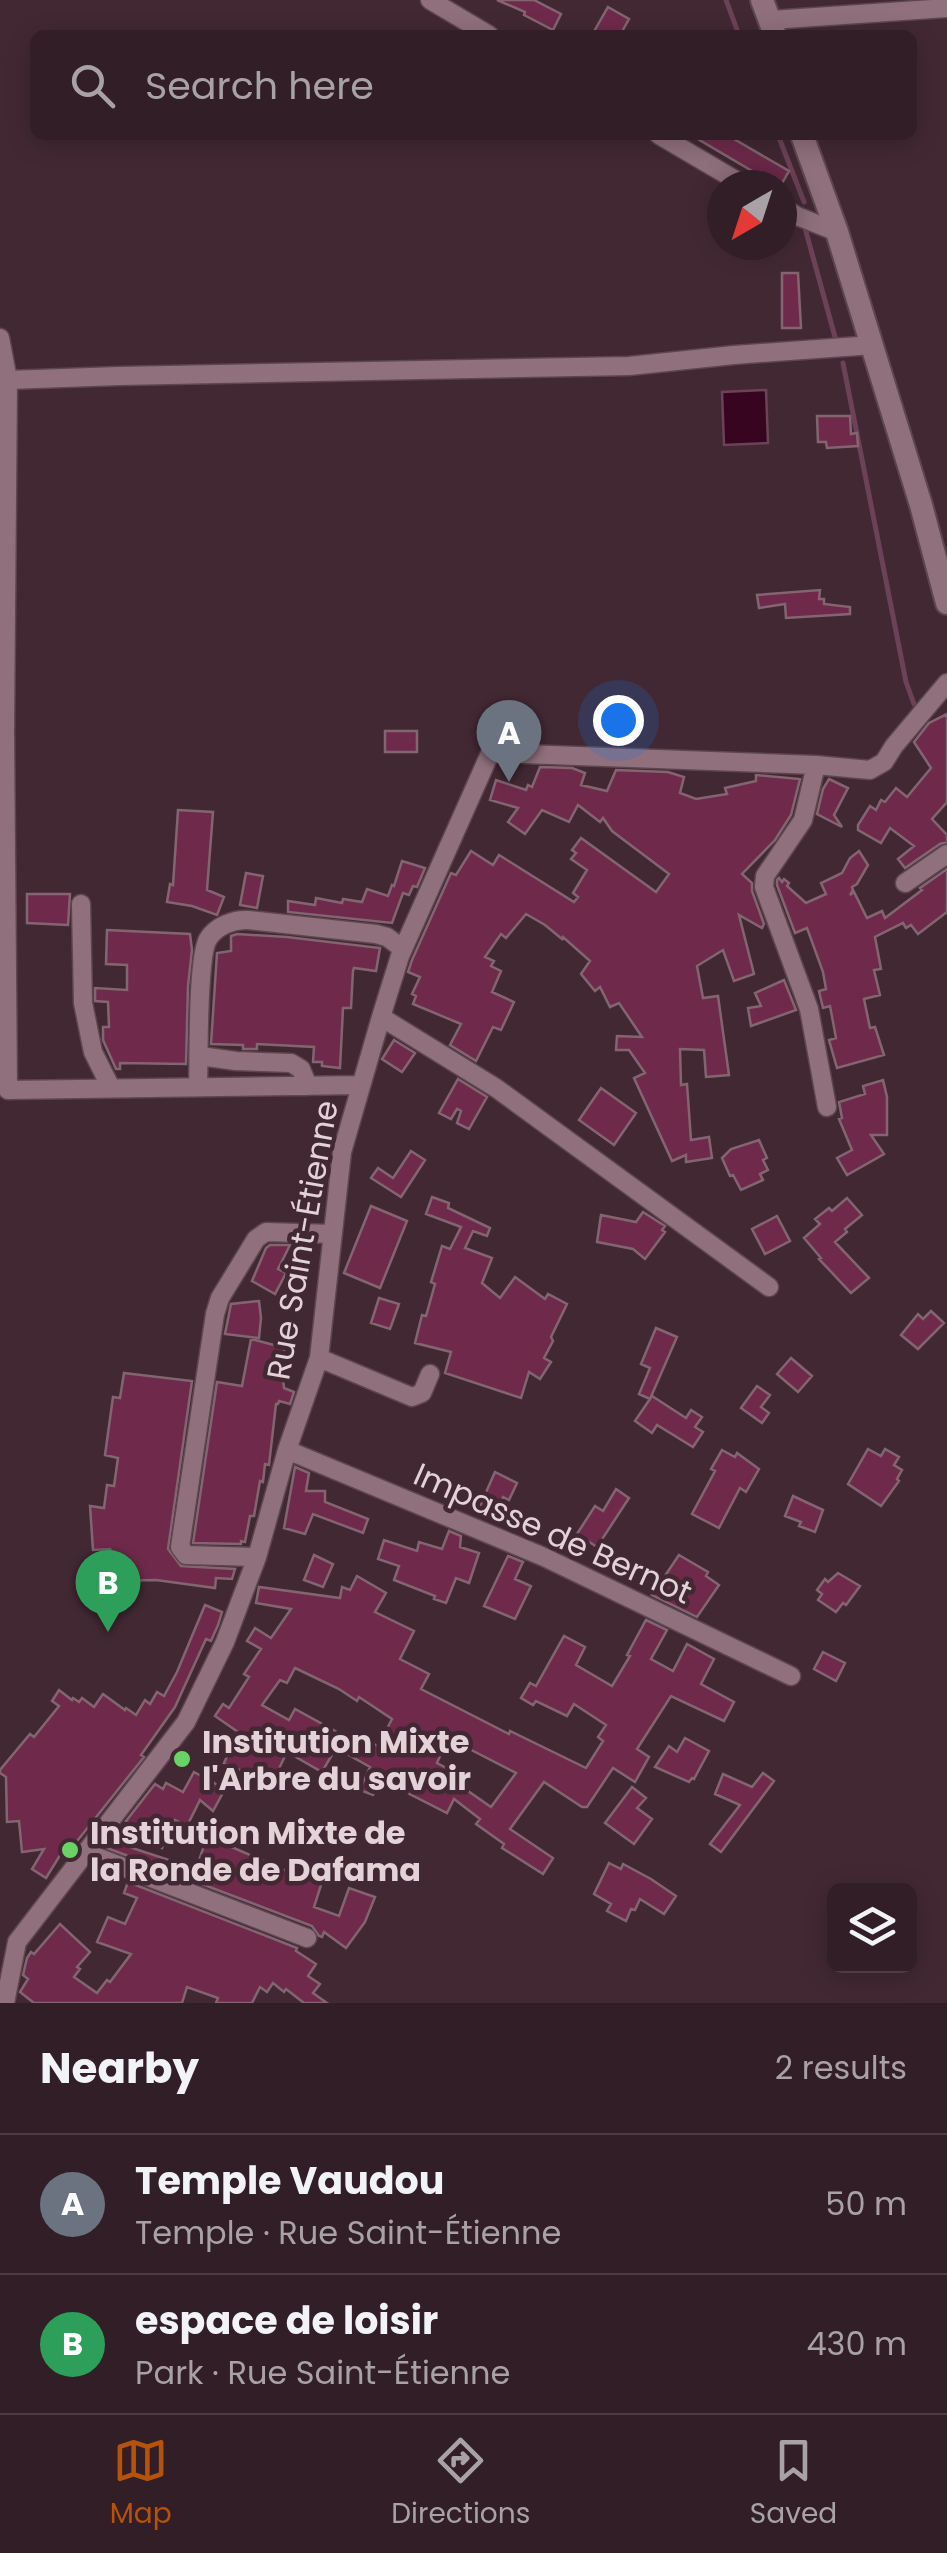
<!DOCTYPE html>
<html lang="en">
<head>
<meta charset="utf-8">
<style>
	body { margin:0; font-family:Poppins,sans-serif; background:#3d2b32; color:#f1f3f6 }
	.controls { position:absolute; right:30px; bottom:30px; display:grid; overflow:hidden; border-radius:15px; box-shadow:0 5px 25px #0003 }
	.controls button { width:90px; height:90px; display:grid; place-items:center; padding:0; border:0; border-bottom:2px solid #4d3c43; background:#321e26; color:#f1f3f6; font:50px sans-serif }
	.compass { position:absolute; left:707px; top:170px; width:90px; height:90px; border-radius:50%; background:#321e26; box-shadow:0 5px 25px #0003; rotate:219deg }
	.you { position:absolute; left:618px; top:720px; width:35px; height:35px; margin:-25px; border:8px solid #fff; border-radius:50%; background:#1a73e8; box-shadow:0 0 0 15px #1a73e833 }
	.badge { display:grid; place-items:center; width:65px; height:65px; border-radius:50%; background:#b45309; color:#fff; font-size:32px; font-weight:700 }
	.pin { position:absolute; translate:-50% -82px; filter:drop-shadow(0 2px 5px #0008) }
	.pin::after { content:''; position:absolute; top:52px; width:35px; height:30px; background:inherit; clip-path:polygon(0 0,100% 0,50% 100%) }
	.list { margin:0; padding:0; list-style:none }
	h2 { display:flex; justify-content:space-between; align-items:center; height:130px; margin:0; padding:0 40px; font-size:42px }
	h2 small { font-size:32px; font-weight:400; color:#a8a2a7 }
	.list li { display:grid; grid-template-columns:65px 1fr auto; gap:30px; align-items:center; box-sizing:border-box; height:140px; padding:0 40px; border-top:2px solid #4d3c43 }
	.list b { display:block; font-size:38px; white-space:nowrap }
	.list p { margin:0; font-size:32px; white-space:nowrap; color:#a8a2a7 }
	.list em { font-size:32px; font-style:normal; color:#a8a2a7 }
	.icon { flex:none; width:55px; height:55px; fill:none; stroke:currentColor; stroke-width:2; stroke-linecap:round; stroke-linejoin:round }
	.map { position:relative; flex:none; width:947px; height:2003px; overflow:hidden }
	.search { position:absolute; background:#321e26; box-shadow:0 5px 25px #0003; left:30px; right:30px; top:30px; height:110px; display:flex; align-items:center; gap:25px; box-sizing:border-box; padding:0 35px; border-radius:15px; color:#a8a2a7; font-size:38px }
	.sheet { height:410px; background:#321e26 }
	nav { display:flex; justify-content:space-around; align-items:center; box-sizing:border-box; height:140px; border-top:2px solid #4d3c43; background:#321e26; font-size:28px; color:#a8a2a7 }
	nav a { display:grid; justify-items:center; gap:5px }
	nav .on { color:#b45309 }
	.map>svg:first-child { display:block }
</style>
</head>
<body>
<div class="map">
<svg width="947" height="2003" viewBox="0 0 947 2003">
	<rect width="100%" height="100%" fill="#422833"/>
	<path fill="#380521" stroke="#6c4258" stroke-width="2.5" d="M766,390l2,53 -44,2 -2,-53z"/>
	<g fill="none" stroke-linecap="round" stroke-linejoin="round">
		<path stroke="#6c4258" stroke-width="5" d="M726,0l13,35
			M778,135l26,67
			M805,228l30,109
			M843,363l63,319 8,22"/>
	</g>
	<path fill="#6f2a4b" stroke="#836571" stroke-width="2.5" fill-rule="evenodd" d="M497,0h37l27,14 -8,16 -29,-15 1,-3z
		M608,7l21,12 -9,16h-28z
		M691,135h36l62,36 -8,14h-5z
		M782,273h16l3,55h-19z
		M817,416h33l1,18 6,-1 1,13 -31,2 -1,-6h-8z
		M820,590l-1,9h5v5l26,3v7l-64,4 -1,-14 -26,4 -2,-13z
		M947,714v88l-15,17 15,16v7l-7,2 -35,24 -7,-9 16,-13 -24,-18 -9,15 -23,-13v-5l12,-19 6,4 5,-10 4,2 11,-14 11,9 24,-29 -17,-26 15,-19z
		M385,731h32v21h-32z
		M540,767l32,1 13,5 -4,12 26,6 9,-21 52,2 16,5 -4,16 16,6 31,-5 -2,-6 31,-7v-6l44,4 -9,36 -16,25 -33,34 10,9v8l12,33 -2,4 -23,-13 15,59 -20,7 -11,-31 -26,16 6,32 15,-2 11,79 -23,2 -2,-27 -24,-1 1,36 6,-1 4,56 18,-3 3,21 -26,4v-7l-14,6 -38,-83 11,-5 -16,-23h-13l1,-14 25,1 -23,-34 -9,4 -10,-20 -5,4 -14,-17 9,-13 -27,-24 -1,2 -17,-14 -19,-11 -20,24 -5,-4 -16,23 9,4 -3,5 10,5 -9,21 22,10 -13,28 -8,-3 -17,34 -26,-16 11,-21 -48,-20 3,-8 -4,-2 8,-17 -12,-5 4,-12 39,-87 5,2 15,-24 22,14 6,-10 75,47 4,-5 -5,-4 14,-23 -16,-11 5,-6 -4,-3 9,-12 75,54 13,-18 -57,-43 -9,-13 -3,4 -22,-17 -9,17 -27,-12 -17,24 -17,-12 10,-14 -28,-8 6,-20 30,10 2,-5 4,2z
		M829,779l19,9 -14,27 8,12 -25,-13 6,-25z
		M178,810l35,2 -6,78 17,7 -7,18 -25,-9 -25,-4 3,-18 3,1z
		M859,851l9,14 -11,19 -5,3 1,3 -3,5 4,-3 13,26 15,-7 3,7 37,-28 -2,-2 27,-19v43l-29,22 -7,-9 -5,3 -3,-5 -28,14 6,32 -7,1 6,25 -16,4 6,29 5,-1 9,28 -47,13 -8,-28 7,-2 -6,-32 -7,2 -4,-17 7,-2 -3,-17 -16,-44 -12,5 -18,-48v-5l2,-2 3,4 2,-3 5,4 -2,3 19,17 20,-9 -5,-11 21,-10 8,-15z
		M402,861l23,7 -8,19 -4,-1 -4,9 -6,-2 -11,30 -104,-11v-11l27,4 1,-7 26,5 1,-4 19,3 5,-13 21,7 4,-11 2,1z
		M246,873l17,3 -6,32 -17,-3z
		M27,894h43l-2,31 -41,-2z
		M107,930l83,4 2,16 -4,36 -2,78 -66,-1v6h-4l-13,-29v-13h6l-1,-25 -13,-1v-13l32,2v-25l-21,-1z
		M237,934l50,3 93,11 -4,23 -22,-3 -1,3 -2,37h-8l-3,60 -18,-2v-4h-9l1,-15 -57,-3v5h-14v-4l-32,-1 6,-91 14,-2v-15z
		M784,980l12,30 -45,16 -3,-18 13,-2 -6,-13z
		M394,1040l21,13 -13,19 -20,-13z
		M458,1079l29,18 -18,32 -12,-6 4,-12 -4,-2 -6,10 -12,-6z
		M883,1080l4,17v38h-16l13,19 -37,21 -10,-17 15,-8 -13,-31 3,-1 -3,-16 26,-8 -2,-8z
		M601,1088l35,25 -22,32 -35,-25z
		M759,1140l8,18 -4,2 5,10 -8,4 3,6 -22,10 -8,-15 -3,1 -8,-18 9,-9z
		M411,1151l14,9 -24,37 -30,-19 7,-10 15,10z
		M432,1197l17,6 -1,5 42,20 -3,8 -14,-5 -8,17 27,10 -10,25 18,15 15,-21 30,22 3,-5 19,10 -16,33 2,4 -9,17 7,4 -11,17 -11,-7 -8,26 -76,-25 6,-21 -36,-9 7,-28 4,1 9,-32 -4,-2 11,-36 8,3 11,-22 -35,-13z
		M847,1198l15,17 -17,14 2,3 -12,10 34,36 -18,15 -32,-34 2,-1 -17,-20 16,-14 -5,-5 14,-11 3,3z
		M371,1206l36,15 -27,67 -36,-15z
		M643,1212l22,14 -3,4 3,2 -20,27 -12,-10 -36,-7 4,-27 35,7z
		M777,1216l13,25 -25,13 -13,-25z
		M270,1245h20l-12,24 8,4 -11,21 -23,-13 14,-33z
		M379,1298l20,6 -9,25 -19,-6z
		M259,1301l2,17 -2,20 -34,-4 6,-30z
		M931,1311l13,12 -26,26 -17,-14 17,-21 5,5z
		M656,1328l21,9 -27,62 -11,-5 11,-26 -9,-4z
		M251,1339l34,9 -4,14 3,26 10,4 -4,12 -11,-3 -1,3h-2l-7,61 -4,-1 -2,18 -3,-1 -6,35h-4l-5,26 -4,-1v3l-48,-1 24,-161 25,4z
		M791,1358l21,18 -14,16 -21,-18z
		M124,1373l68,8 -24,168 13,17 54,3 -3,10 -16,-1 -1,10 -59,-8 -44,1v-29l-2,-3 -17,1 -3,-44 14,2 3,-23 7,1 4,-28 -13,-3 8,-58 7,1z
		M757,1386l13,9 -9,12 8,6 -7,10 -21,-15z
		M652,1396l34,22 5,-8 11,7 -7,10 8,5 -10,15 -36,-22 -5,8 -17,-12z
		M868,1449l13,7 4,-7 14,8 -5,8 8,5 -5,9 2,2 -18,25 -33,-22z
		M722,1450l13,7 2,-4 22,16 -13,23 -6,-4 -21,40 -27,-14 23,-43 -4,-2z
		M295,1467l14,6 -3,18h19v11l43,17 -5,14 -50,-19 -8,20 -21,-6z
		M495,1472l22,11 -8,17 -6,-3 -4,14 -19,-5z
		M616,1489l13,9 -32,49 -20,-13 18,-28 8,5z
		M793,1496l30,14 -8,22 -16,-6 2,-4 -16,-6z
		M449,1531l12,5 -1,11 19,6 -10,30 -13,-5 -10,25 -12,-4 1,-3 -41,-16 5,-14 -21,-7 6,-19 33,11 2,-9 23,7z
		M314,1555l19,9 -10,23 -19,-7z
		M679,1555l29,17 -2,4 13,9 -22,32 -45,-22z
		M508,1556l15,6 -8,17 16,7 -16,33 -31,-13z
		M838,1573l22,13 -14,19 -3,-2 -7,9 -18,-12 4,-6 -5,-4 8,-11 3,3z
		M357,1576l29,17 -11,19 39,19 -14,28 29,15 -8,15 88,45 1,-3 76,37 17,-27 -5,-4 8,-12 -32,-21 -7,12 -31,-15 -3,4 -12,-7 9,-15 6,3 28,-50 21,11 -9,18 36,21 18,-30 -3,-1 19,-35 21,10 -16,29 22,12 14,-27 27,15 -13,25 33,18 -10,19 -53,-25 -34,53 12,8 -14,25 -22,-14 -26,39h-5l-38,-25 -34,47 43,29 -10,16 -41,-26 2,-4 -28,-20 4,-5 -26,-20 -7,14 -67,-34 -7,16 -13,-5 10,-23 -34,-19 -14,24 -35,-20 -14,29 -4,-2 -2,3 -43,-19 14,-31 -23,-16 8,-12 6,4 20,-31 -5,-3 17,-25 -14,-8 8,-13 16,10 20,-29 -35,-6 3,-16 81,11 2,-11 8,3zM295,1668l44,21 18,12 2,-4 33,22 -14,27 -28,-12 -2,4 -53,-29 -6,11 -27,-15 18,-25 7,3zM448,1738l68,35 -25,34 -30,-21 4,-8 -28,-15z
		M205,1605l17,7 -4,13 -7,16 -5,-2 -31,68 -34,48 3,2 -78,98 -4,-3 -16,26 -14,-9 12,-20 -22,3 -3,-31 -12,1 -1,-45 -6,-4v-3l30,-36 4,3 25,-31 -7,-5 7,-11 13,10 1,-2 6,4 3,-4 12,9 9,-13 22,16 1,-2 10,7 9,-15 5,4 7,-12 7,4 13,-24z
		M823,1652l22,11 -9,18 -22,-12z
		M685,1738l24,13 -15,28 -2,-1 -3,4 -34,-15 14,-21 8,6z
		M194,1772l31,17 -12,22 -13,-11 -13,26 -12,-6 -13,28 -36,-27 29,-37 8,5 3,-6 17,9z
		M763,1773l11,8 -53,71 -11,-8 30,-39 -25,-11 8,-20 29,13z
		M632,1787l14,11 -9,10 15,11 -18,25 -29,-21z
		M206,1840l28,8 71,31 1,-3 16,6 -8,25 25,9 10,-28 26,9 -10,25 -19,26 -22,-16 -2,5 -3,-1 -7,-10 -205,-78 4,-7 82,27 4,-2z
		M609,1863l12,6 2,-5 28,15 25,17 -12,18 -24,-15 -5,11 -4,-1 -5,12 -19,-10 4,-7 -17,-10z
		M128,1882l169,66 -1,3 20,13 -8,12 12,8 -7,9 14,10h-23l-18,-14 -2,3 -11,-9 -6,9 -7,-5 -8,16h-36l2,-5 -31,-11 -5,16h-148l-14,-11 8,-13 -5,-4 4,-17 4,-6 3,2 26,-30 30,28 -13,15 3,2 -6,8 23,16 10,-13 3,2 21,-28 -34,-12 11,-25 17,7 12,-26 -13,-5z"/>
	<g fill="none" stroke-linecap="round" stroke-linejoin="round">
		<defs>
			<path id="minor" d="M430,0l59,35
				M771,20l176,-12
				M659,135l85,50
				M782,207l15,9 40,16
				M0,338l8,42 -3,352 3,358 353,-5
				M8,380l111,-4 510,-10 105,-11 139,-10
				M816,765l-13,55 -38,56 -1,11 45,122 18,98
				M905,883l42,-29
				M81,904l2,99 10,49 18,36
				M381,1017l115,71 273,199
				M200,1056l36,5 55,2 10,6 7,17
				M198,1087c1,-28 -1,-129 10,-148 8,-13 26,-20 40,-19l128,14 11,3 16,12
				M319,1358l93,39 10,-4 8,-19
				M287,1450l257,107 247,119
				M257,1557l-71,-2 -6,-8 35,-233 5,-16 36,-59 10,-7 66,2
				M84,1852l223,86
				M5,2003l12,-61 169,-220 39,-80 32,-85 30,-107 32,-92 23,-206 39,-135 19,-61 92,-207 32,5 292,11 54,5 14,-8 10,-16 53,-63"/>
			<path id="tertiary" d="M762,0l13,35
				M802,135l35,97 84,273 26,98"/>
		</defs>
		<use href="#minor" stroke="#5d4650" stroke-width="21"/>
		<use href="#tertiary" stroke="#5d4650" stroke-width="26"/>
		<use href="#minor" stroke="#8f707c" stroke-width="18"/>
		<use href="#tertiary" stroke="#8f707c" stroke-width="22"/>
	</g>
	<g fill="#69d464" stroke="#422833" stroke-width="4">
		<circle cx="182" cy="1759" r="10"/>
		<circle cx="70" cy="1850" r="10"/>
	</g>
	<g text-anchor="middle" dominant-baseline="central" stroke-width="9" stroke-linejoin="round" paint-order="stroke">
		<g font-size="32" fill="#e4d2d9" stroke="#422833">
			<text transform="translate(302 1240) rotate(-80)">Rue Saint-Étienne</text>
			<text transform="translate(553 1533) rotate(24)">Impasse de Bernot</text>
		</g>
		<g font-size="32" font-weight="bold" fill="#e4d2d9" stroke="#422833" text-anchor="start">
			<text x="202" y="1741">Institution Mixte<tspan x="202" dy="37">l'Arbre du savoir</tspan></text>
			<text x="90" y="1832">Institution Mixte de<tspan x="90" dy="37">la Ronde de Dafama</tspan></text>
		</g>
	</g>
</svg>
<div class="controls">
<button><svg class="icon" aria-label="layers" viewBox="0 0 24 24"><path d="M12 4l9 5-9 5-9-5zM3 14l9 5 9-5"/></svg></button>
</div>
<svg class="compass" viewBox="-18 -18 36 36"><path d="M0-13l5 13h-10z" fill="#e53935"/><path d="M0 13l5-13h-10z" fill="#a8a2a7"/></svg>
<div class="you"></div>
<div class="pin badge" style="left:509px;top:782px;background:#6b7280">A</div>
<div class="pin badge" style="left:108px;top:1632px;background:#2e9e5b">B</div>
<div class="search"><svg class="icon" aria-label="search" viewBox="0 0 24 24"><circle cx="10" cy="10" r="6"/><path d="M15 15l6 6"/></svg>Search here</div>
</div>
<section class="sheet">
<h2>Nearby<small>2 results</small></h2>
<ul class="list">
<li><span class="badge" style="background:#6b7280">A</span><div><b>Temple Vaudou</b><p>Temple · Rue Saint-Étienne</p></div><em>50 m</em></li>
<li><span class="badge" style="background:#2e9e5b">B</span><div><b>espace de loisir</b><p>Park · Rue Saint-Étienne</p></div><em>430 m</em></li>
</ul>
</section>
<nav>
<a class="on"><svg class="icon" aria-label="map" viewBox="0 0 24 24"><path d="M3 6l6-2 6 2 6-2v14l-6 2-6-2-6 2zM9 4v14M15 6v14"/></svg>Map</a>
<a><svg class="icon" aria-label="directions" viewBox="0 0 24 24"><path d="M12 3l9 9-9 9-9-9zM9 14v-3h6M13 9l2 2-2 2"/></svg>Directions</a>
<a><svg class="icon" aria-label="saved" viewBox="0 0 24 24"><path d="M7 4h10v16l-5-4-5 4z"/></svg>Saved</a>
</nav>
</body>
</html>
